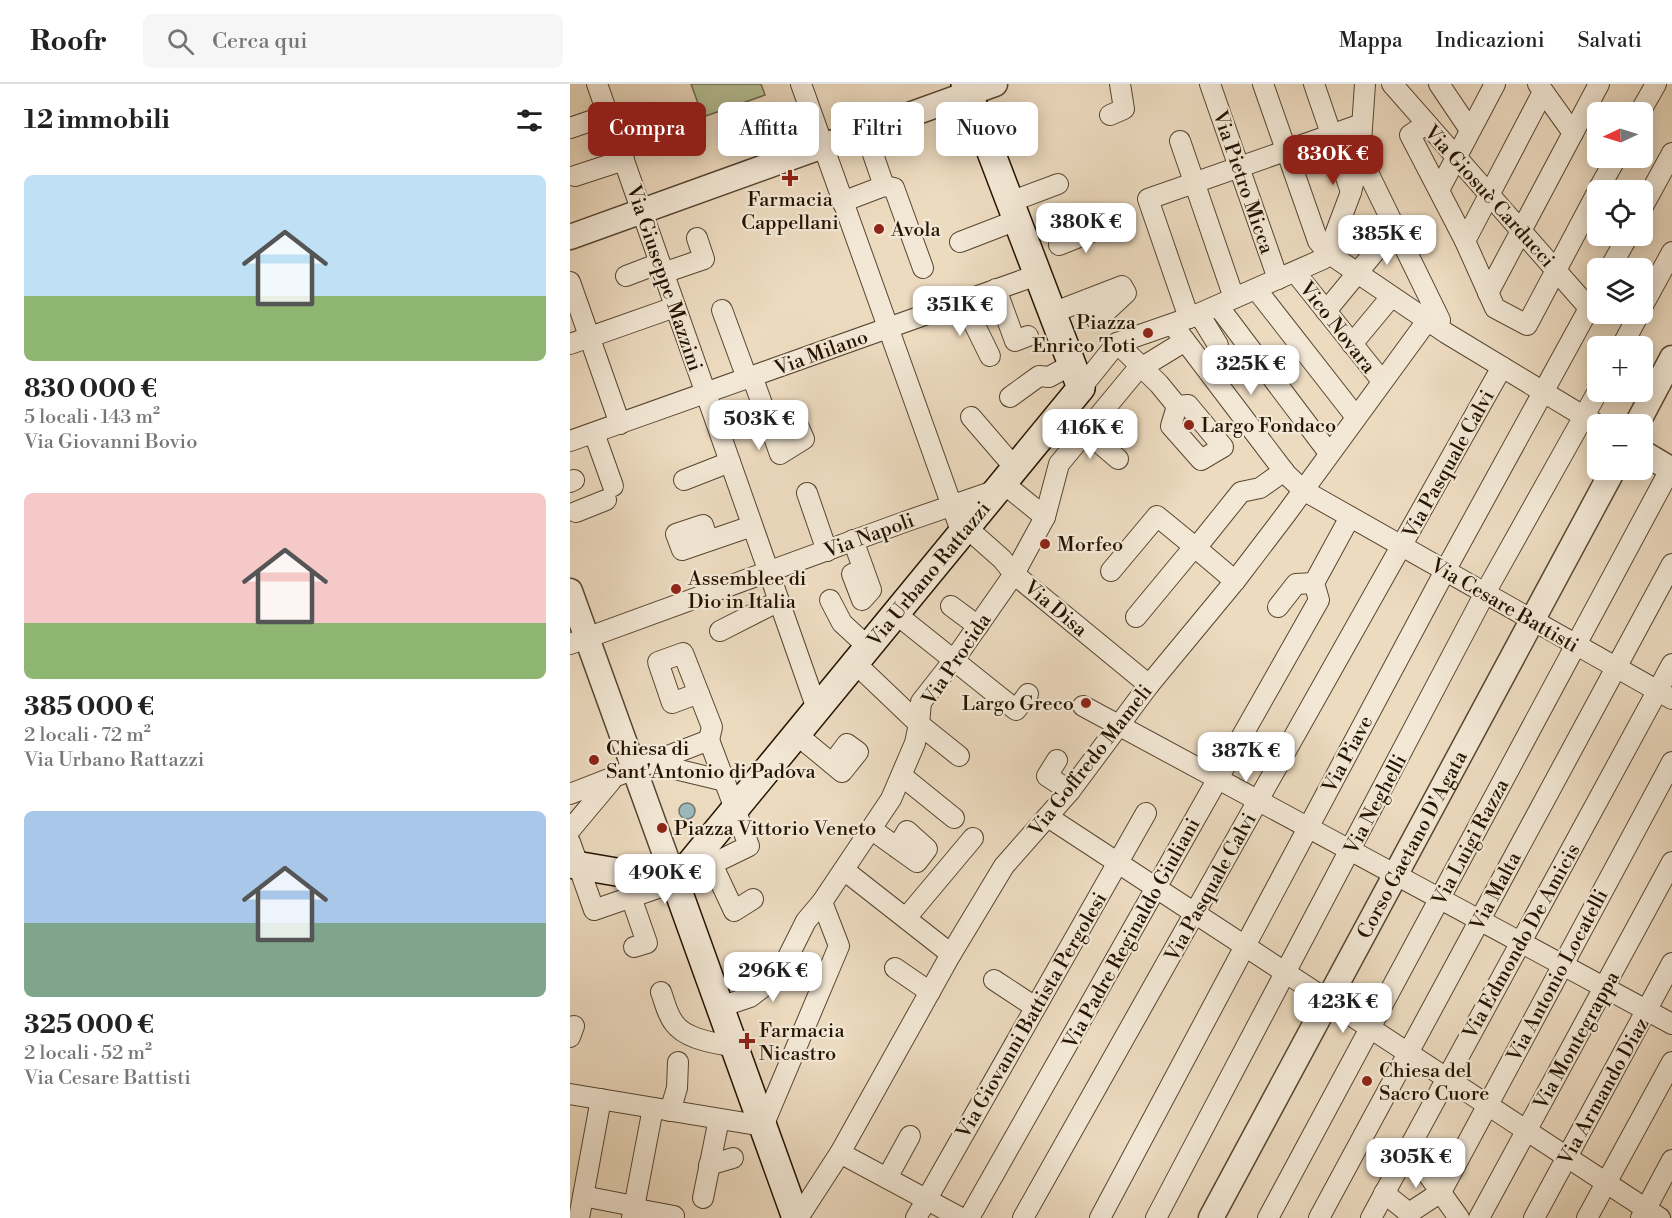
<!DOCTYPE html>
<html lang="it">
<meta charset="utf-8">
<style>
:root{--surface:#fff;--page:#f6f6f6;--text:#222;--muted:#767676;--line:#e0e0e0;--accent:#8f2418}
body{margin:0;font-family:"Libre Bodoni",serif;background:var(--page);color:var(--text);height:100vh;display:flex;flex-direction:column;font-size:22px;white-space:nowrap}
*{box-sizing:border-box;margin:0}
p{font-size:20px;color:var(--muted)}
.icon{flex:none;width:33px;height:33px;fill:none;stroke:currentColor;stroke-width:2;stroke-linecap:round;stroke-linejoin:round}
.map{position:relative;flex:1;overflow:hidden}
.details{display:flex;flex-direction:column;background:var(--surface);width:570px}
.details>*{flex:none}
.top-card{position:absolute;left:18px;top:18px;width:570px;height:54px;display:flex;gap:12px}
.needle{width:39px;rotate:266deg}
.tools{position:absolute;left:1017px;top:18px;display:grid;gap:12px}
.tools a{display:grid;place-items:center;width:66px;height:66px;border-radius:9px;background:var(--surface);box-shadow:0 3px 15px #0003;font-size:30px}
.price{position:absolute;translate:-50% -51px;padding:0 14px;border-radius:12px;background:#fff;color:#222;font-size:20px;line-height:39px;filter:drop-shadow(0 2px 3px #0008)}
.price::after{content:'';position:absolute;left:50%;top:36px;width:18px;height:14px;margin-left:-9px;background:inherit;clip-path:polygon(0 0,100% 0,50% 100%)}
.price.active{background:var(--accent);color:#fff}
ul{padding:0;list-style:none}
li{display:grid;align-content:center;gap:12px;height:318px;padding:0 24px}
li span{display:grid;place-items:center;height:186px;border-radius:9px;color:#555}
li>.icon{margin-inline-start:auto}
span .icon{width:108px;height:108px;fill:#fffc;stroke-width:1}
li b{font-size:26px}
h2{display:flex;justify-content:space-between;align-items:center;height:72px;padding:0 24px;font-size:26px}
.chip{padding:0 21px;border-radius:9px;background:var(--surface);box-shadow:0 3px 15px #0003;font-size:21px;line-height:54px}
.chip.active{background:var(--accent);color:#fff}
header{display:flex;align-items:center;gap:36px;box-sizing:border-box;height:84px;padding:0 30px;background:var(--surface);border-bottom:2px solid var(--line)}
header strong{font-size:28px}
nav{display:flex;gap:33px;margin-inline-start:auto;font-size:21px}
.search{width:420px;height:54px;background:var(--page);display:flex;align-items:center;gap:15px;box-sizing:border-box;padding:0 21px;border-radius:9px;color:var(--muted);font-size:22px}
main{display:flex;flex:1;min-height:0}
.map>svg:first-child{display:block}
</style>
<header>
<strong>Roofr</strong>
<div class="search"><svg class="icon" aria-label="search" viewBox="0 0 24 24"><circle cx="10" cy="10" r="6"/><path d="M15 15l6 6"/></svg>Cerca qui</div>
<nav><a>Mappa</a><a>Indicazioni</a><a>Salvati</a></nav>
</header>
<main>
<section class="details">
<h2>12 immobili<svg class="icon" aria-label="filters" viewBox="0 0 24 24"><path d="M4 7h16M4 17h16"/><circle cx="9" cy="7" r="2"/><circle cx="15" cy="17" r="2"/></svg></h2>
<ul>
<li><span style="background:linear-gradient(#bfe0f5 65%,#8fb573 0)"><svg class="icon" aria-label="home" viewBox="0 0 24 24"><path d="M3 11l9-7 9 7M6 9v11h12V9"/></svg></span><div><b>830 000 €</b><p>5 locali · 143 m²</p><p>Via Giovanni Bovio</p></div></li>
<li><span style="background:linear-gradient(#f6c9c9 70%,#8fb573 0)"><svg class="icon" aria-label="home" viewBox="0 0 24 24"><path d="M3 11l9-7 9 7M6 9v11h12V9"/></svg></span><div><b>385 000 €</b><p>2 locali · 72 m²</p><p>Via Urbano Rattazzi</p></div></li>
<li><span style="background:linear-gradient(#a9c7e8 60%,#7fa58c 0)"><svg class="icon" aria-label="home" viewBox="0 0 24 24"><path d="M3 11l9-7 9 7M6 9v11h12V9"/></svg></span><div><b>325 000 €</b><p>2 locali · 52 m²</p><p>Via Cesare Battisti</p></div></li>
</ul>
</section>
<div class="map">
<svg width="1102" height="1134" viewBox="0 0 1102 1134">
<rect width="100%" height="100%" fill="#eddbc0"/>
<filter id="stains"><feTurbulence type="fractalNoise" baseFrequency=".00333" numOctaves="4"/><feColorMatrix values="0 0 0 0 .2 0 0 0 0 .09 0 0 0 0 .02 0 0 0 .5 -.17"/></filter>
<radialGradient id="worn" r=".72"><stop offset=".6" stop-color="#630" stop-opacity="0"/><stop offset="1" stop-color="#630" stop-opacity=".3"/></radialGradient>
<path fill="#b5c195" stroke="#6d6a4b" stroke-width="1.5" d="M121,0H191L195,11L133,33Z"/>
<circle fill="#9cb9bb" stroke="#6c7771" stroke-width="1.5" cx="117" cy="727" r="8"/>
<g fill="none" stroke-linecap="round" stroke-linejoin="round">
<g stroke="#574631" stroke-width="22">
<g id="minor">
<path d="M27,0L247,625"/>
<path d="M231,0L392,450"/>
<path d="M640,0L708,195"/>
<path d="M693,0L748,157L758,169L876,249L1028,341"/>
<path d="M744,0L781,108"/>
<path d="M822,0L1019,224"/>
<path d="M869,0L900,46"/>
<path d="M968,0L1003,49"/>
<path d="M1070,28L1086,0"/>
<path d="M540,31L554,25L550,0"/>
<path d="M856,40L840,51L895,157L925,224L957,241L1028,107"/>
<path d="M0,44L38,31"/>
<path d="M610,57L664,214"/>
<path d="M788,68L870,236"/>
<path d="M5,92L54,76"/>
<path d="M314,102L324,104L353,184"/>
<path d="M869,106L925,0"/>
<path d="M1028,106L1046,74"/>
<path d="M272,118L314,102L295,47"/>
<path d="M440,118L488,100"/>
<path d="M1072,124L1102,69"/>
<path d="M895,157L973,8"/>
<path d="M390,158L447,136"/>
<path d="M489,161L529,145"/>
<path d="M1040,184L1058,152"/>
<path d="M725,188L812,297"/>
<path d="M93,189L134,175L127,154"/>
<path d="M56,192L90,179"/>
<path d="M0,198L50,340"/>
<path d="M426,205L445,257L458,252"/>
<path d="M686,205L786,333"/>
<path d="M918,209L1029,0"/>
<path d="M393,217L420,272"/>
<path d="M648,222L759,369"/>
<path d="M1072,223L1102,168"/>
<path d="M152,226L177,294"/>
<path d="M756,227L808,164L829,152"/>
<path d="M482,229L552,202L556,209L527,236L518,215"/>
<path d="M629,230L648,261"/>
<path d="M619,234L578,115L792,40"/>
<path d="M603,241L716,390L733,406L1102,615"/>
<path d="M547,259L589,300L607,322L618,321L653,363L631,376L601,342L607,322"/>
<path d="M0,260L105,223"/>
<path d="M782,260L821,213"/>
<path d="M1052,262L1069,230"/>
<path d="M182,292L210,370L234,355L222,328L198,336"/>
<path d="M511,304L547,259L619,234L753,175L758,169L781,108L790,73L795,0"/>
<path d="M440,313L469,292L479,293L501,281"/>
<path d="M492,327L548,375"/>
<path d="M401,333L445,384"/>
<path d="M24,349L43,402"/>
<path d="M0,357L467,191"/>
<path d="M114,396L160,378"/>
<path d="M0,398L4,396"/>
<path d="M433,399L475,433"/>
<path d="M237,409L257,467"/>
<path d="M6,428L36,416"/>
<path d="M397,444L432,475L444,490L579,601"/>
<path d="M283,456L301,506L292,516L282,490L294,486"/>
<path d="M138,457L133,441L106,450L112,466L182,442"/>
<path d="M541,487L587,432L626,464"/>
<path d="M665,497L626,464L671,408L690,404L714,387"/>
<path d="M744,499L780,433"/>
<path d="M260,516L272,539L298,563"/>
<path d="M381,522L408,542"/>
<path d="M708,523L726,500L744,499"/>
<path d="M326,530L446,626L458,610"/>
<path d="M566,533L624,463"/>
<path d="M150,547L209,517"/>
<path d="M0,560L337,437L427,406"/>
<path d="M285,579L349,640L389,672"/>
<path d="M129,609L102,619L88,578L113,569L142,643L139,656"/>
<path d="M513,622L1102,940"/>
<path d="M226,650L272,688L288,668L277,660L262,680"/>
<path d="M487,676L477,692L500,707"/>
<path d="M80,679L155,697"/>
<path d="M332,692L384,734"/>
<path d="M0,710L139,656L179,762L105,798L24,826L0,758"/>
<path d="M478,733L1090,1134"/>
<path d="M301,745L347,778L357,765L337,747L327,764"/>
<path d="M0,746L41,697"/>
<path d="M142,780L164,827L183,815"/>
<path d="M274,786L381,870"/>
<path d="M61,813L77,859L64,863"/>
<path d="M336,834L403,754"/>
<path d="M325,884L360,908"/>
<path d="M424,896L465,923"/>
<path d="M91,908C95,919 97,930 104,939C116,956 146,959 165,963"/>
<path d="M150,923L180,913L209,891L236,837L252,818"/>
<path d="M0,953L4,942"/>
<path d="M0,1010L193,1042L269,862L252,818L321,715L345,659L349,640L351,618L384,576L444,490L475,433L489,380L566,287L615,257"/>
<path d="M100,1027L107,1004L108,978"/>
<path d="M839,1064L889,1134"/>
<path d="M270,1069L391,1134"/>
<path d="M139,1081L163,1074"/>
<path d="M317,1094L340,1052"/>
<path d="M814,1109L839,1129L871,1108L1102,678"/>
<path d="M13,1112L64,1122L72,1126L104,1132"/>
<path d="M133,1114L149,1035"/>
<path d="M9,1134L31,1015"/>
<path d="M62,1134L83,1024"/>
<path d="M228,1134L270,1069L381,870L434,782L500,707L579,601L665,497L716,430L865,226"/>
<path d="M346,1134L576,729"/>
<path d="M399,1134L749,516L744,499"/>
<path d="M453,1134L932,283"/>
<path d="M530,1134L875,487L1028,208"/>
<path d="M586,1134L915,509L1028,307"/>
<path d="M698,1134L1102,382"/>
<path d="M749,1134L1102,480"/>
<path d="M801,1134L1102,580"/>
<path d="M909,1134L1102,778"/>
<path d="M964,1134L1102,879"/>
<path d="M1017,1134L1102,978"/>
<path d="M1071,1134L1102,1076"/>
</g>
</g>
<g stroke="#574631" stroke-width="27">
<g id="tertiary">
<path d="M0,153L425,0"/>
<path d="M1067,340L1102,274"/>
<path d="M1072,368L1102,386"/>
<path d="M0,507L105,798"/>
<path id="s1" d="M641,1134L1043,386"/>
</g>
</g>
<g stroke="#251401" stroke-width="30">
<g id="secondary">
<path d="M0,780L105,798"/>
<path id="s2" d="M105,798L511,304L395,0"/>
<path d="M105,798L226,1134"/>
</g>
</g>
<use href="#minor" stroke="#f3e8d6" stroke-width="20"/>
<use href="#tertiary" stroke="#f3e8d6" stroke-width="24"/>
<use href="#secondary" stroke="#f3e8d6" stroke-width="27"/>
</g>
<g fill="#8f2418" stroke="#f3e8d6" stroke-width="2">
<path d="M217 85h6v6h6v6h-6v6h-6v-6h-6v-6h6z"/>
<circle cx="309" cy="145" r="6"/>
<circle cx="578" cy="249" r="6"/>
<circle cx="619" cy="341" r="6"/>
<circle cx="475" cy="460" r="6"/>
<circle cx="106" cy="505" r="6"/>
<circle cx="516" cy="619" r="6"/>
<circle cx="24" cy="676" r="6"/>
<circle cx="92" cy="744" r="6"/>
<path d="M174 948h6v6h6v6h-6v6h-6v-6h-6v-6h6z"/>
<circle cx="797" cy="997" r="6"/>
</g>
<g text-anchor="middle" stroke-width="4.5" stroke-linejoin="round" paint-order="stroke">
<g font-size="20" fill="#251401" stroke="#f3e8d6">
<text transform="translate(674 98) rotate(71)" y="7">Via Pietro Micca</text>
<text transform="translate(920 112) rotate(48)" y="7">Via Giosuè Carducci</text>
<text transform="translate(95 194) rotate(71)" y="7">Via Giuseppe Mazzini</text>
<text transform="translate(768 243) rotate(52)" y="7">Vico Novara</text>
<text transform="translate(251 268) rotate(-20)" y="7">Via Milano</text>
<text transform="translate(878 380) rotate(-61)" y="7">Via Pasquale Calvi</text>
<text transform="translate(299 451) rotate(-20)" y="7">Via Napoli</text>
<text dy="7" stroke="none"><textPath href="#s2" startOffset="399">Via Urbano Rattazzi</textPath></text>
<text transform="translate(935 521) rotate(30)" y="7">Via Cesare Battisti</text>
<text transform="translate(486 524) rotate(40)" y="7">Via Disa</text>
<text transform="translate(386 575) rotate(-56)" y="7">Via Procida</text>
<text transform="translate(777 670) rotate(-62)" y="7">Via Piave</text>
<text transform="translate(520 676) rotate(-52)" y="7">Via Goffredo Mameli</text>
<text transform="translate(805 720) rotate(-62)" y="7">Via Neghelli</text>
<text transform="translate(900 758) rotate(-62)" y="7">Via Luigi Razza</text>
<text dy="7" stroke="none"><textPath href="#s1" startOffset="424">Corso Gaetano D'Agata</textPath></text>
<text transform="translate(640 803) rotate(-61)" y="7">Via Pasquale Calvi</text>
<text transform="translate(925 807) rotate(-62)" y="7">Via Malta</text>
<text transform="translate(561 849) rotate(-61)" y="7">Via Padre Reginaldo Giuliani</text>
<text transform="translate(951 857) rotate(-61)" y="7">Via Edmondo De Amicis</text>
<text transform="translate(987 891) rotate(-62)" y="7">Via Antonio Locatelli</text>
<text transform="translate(461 931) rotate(-60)" y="7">Via Giovanni Battista Pergolesi</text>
<text transform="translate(1006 956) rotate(-61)" y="7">Via Montegrappa</text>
<text transform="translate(1033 1007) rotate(-61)" y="7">Via Armando Diaz</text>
</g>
<g font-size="20" fill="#251401" stroke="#f3e8d6" text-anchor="start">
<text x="220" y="122" text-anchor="middle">Farmacia<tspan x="220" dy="23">Cappellani</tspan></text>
<text x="321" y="152">Avola</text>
<text x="566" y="245" text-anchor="end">Piazza<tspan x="566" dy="23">Enrico Toti</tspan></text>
<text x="631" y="348">Largo Fondaco</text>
<text x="487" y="467">Morfeo</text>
<text x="118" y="501">Assemblee di<tspan x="118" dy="23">Dio in Italia</tspan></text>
<text x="504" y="626" text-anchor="end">Largo Greco</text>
<text x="36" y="671">Chiesa di<tspan x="36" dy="23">Sant'Antonio di Padova</tspan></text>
<text x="104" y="751">Piazza Vittorio Veneto</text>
<text x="189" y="953">Farmacia<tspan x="189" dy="23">Nicastro</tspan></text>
<text x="809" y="993">Chiesa del<tspan x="809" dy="23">Sacro Cuore</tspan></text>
</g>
</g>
<rect width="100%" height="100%" filter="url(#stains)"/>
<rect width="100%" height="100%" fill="url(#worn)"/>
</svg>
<div class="tools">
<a><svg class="needle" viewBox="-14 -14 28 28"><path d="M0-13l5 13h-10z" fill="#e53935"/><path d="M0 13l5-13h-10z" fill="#767676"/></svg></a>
<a><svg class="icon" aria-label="locate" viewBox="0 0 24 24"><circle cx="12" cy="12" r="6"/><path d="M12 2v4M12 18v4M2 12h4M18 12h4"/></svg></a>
<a><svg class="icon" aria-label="layers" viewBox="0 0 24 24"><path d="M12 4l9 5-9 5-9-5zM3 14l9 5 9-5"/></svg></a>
<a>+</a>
<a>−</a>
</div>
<b class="price active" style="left:763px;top:102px">830K €</b>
<b class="price" style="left:516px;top:170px">380K €</b>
<b class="price" style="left:817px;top:182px">385K €</b>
<b class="price" style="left:390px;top:253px">351K €</b>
<b class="price" style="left:681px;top:312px">325K €</b>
<b class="price" style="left:189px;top:367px">503K €</b>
<b class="price" style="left:520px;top:376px">416K €</b>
<b class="price" style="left:676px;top:699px">387K €</b>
<b class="price" style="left:95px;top:821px">490K €</b>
<b class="price" style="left:203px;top:919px">296K €</b>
<b class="price" style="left:773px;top:950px">423K €</b>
<b class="price" style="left:846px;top:1105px">305K €</b>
<div class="top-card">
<a class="chip active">Compra</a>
<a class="chip">Affitta</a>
<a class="chip">Filtri</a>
<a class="chip">Nuovo</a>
</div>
</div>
</main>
